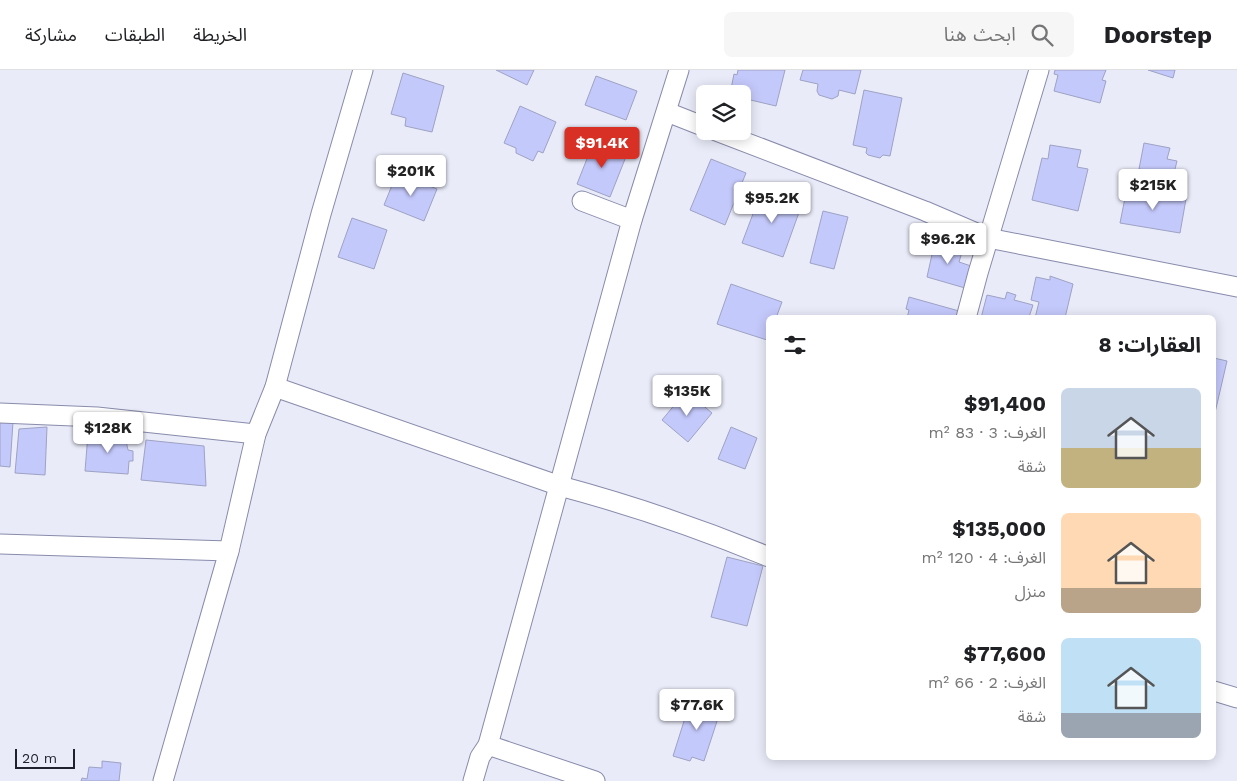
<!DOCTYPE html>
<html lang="ar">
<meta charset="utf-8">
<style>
:root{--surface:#fff;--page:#f6f6f6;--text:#202124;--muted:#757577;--line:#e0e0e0;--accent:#d93025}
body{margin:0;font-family:"Work Sans","Noto Sans Arabic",sans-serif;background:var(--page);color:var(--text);direction:rtl;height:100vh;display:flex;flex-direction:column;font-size:19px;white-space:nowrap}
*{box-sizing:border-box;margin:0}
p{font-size:16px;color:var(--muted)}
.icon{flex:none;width:28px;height:28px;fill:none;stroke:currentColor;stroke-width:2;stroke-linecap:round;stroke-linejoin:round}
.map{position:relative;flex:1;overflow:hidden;direction:ltr}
.sheet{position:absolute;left:766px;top:245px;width:450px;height:445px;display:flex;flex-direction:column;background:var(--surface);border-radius:8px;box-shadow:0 2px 12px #0003;direction:rtl}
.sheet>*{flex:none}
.buttons{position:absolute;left:696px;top:15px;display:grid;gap:10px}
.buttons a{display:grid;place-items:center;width:55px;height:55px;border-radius:8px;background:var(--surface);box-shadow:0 2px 12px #0003;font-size:25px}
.scale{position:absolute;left:15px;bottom:12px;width:60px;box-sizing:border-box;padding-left:5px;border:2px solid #20212e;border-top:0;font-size:14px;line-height:18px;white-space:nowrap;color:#20212e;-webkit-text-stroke:4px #e9ebf9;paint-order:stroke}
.price{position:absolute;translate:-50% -42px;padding:0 11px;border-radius:5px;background:#fff;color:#222;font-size:16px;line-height:32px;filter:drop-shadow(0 1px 2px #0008)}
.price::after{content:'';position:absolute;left:50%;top:30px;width:15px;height:11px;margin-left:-8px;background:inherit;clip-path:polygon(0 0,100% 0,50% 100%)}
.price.selected{background:var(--accent);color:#fff}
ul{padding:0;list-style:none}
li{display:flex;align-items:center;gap:15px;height:125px;padding:0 15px}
li span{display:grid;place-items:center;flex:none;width:140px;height:100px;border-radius:8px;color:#555}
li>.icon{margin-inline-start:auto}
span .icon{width:60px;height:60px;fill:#fffc;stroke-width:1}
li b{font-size:21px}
h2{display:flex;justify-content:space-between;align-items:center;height:60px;padding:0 15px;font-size:21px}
header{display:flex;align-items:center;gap:30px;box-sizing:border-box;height:70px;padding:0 25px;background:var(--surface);border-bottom:1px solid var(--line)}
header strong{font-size:24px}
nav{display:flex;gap:28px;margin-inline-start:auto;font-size:18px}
.search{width:350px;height:45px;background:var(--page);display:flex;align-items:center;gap:12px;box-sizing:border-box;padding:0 18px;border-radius:8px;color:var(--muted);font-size:19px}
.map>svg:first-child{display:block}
</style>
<header>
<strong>Doorstep</strong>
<div class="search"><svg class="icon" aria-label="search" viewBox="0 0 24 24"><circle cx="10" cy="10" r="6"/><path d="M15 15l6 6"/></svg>ابحث هنا</div>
<nav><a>الخريطة</a><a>الطبقات</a><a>مشاركة</a></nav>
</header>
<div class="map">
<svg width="1237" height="711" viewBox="0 0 1237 711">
<rect width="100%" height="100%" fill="#e9ebf9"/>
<g fill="#c4c9fb" stroke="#9ea2c3">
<path d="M496,0H534L527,15Z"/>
<path d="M738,0H785L776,36L742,28V24H730L734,4L737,5Z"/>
<path d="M803,0H861L855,24L839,20L838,26L832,29L819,25L817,21L818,14L800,10Z"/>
<path d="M1055,0H1106L1102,10L1106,11L1100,33L1054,21L1058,5L1054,4Z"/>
<path d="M1148,0H1175L1173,8Z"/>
<path d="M403,3L444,16L432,62L405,56L406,48L391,44Z"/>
<path d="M596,6L637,21L626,50L585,35Z"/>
<path d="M864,20L902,28L890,86L883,85L880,88L868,85L866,83L867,78L853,75Z"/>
<path d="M520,36L556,52L543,83L538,81L533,91L516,83V78L504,73Z"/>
<path d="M594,71L627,84L610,127L577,114Z"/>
<path d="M1144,73L1170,78L1167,89L1177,91L1173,107L1139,99Z"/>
<path d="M1050,75L1081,80L1077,97L1088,99L1078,141L1032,130L1042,88L1048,89Z"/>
<path d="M711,89L746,103L725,155L690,140Z"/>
<path d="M397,103L437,119L424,151L384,135Z"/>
<path d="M1127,118L1186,129L1180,163L1120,153Z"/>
<path d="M762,120L802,134L783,187L742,173Z"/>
<path d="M823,141L848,147L834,199L810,193Z"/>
<path d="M352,148L387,160L374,199L338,187Z"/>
<path d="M935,171L963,179L959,192L971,196L965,218L927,207Z"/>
<path d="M1050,206L1073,214L1065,248H1035L1039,232L1031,230L1036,207L1050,210Z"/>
<path d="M731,214L782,232L776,248H769V265L767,270L717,254Z"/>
<path d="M1007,222L1016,225L1014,230L1033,235L1029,247L1024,246V248H981L987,225L1005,229Z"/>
<path d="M909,227L959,241L957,248H907L909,240L906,239Z"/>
<path d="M1214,288L1227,291L1214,347Z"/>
<path d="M686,321L712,343L688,372L662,350Z"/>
<path d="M0,351L13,352L10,397L0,396Z"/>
<path d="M47,357L45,405L15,403L19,359Z"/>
<path d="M731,357L757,368L745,399L718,389Z"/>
<path d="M88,364L125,366L128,380L133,381V391H129L128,404L85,401Z"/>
<path d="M146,370L204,376L206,416L141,410Z"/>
<path d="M727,487L763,496L747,556L711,547Z"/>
<path d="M691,629L721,639L704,691L692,687L690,691L673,686Z"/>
<path d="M102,691L121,693L119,711H81L82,708L87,709L89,697L102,698Z"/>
</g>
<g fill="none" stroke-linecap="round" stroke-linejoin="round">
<g stroke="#888bab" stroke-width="21">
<g id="minor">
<path d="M667,42L705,57"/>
<path d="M716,61L925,141L988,168L1237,217"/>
<path d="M582,131L632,150"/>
<path d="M966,248L978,203L1039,0"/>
<path d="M275,317L560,416C631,435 701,459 769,487"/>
<path d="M0,343L97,347L256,364"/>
<path d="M0,474L229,481"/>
<path d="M1214,621L1237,628"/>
<path d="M488,675L595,711"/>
<path d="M163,711L229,481L256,364L275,317L321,144L363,0"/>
<path d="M473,711L480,687L488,675L632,150L679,0"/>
</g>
</g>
<use href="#minor" stroke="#fff" stroke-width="19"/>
</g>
</svg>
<div class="buttons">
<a><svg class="icon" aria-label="layers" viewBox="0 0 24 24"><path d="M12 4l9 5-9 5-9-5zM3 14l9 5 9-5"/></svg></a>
</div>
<div class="scale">20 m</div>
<b class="price selected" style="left:602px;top:99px">$91.4K</b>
<b class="price" style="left:411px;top:127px">$201K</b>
<b class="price" style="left:1153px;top:141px">$215K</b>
<b class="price" style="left:772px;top:154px">$95.2K</b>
<b class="price" style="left:948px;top:195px">$96.2K</b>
<b class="price" style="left:687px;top:347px">$135K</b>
<b class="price" style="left:108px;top:384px">$128K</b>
<b class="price" style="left:697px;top:661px">$77.6K</b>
<section class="sheet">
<h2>العقارات: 8<svg class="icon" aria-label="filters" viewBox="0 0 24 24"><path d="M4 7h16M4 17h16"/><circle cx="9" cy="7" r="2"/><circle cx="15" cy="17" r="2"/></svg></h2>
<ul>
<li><span style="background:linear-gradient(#c9d6e8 60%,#c2b280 0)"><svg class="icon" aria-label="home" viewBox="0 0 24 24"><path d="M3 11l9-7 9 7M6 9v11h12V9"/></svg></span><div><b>$91,400</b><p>الغرف: 3 · 83 m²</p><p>شقة</p></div></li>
<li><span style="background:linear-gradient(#ffd9b3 75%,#b9a48a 0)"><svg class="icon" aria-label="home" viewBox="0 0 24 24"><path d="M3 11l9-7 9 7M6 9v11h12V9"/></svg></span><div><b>$135,000</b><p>الغرف: 4 · 120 m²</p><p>منزل</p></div></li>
<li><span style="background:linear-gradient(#bfe0f5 75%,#9aa5b1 0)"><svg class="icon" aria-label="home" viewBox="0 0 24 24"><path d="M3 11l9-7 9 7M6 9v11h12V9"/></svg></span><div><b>$77,600</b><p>الغرف: 2 · 66 m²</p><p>شقة</p></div></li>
</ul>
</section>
</div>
